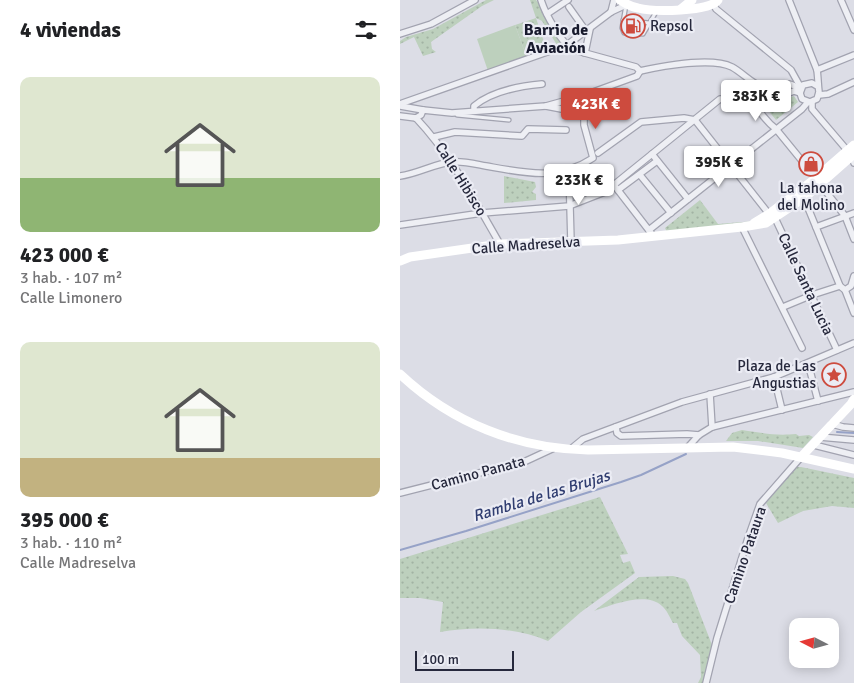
<!DOCTYPE html>
<html lang="es">
<meta charset="utf-8">
<style>
:root{--surface:#fff;--page:#f2f2f2;--text:#202124;--muted:#757577;--accent:#cd4b3e}
body{margin:0;font-family:Signika,sans-serif;background:var(--page);color:var(--text);height:100vh;display:flex;flex-direction:column;font-size:19px;white-space:nowrap}
*{box-sizing:border-box;margin:0}
p{font-size:16px;color:var(--muted)}
.icon{flex:none;width:28px;height:28px;fill:none;stroke:currentColor;stroke-width:2;stroke-linecap:round;stroke-linejoin:round}
.map{position:relative;flex:1;overflow:hidden}
.panel{display:flex;flex-direction:column;background:var(--surface);width:400px}
.panel>*{flex:none}
.needle{width:32px;rotate:276deg}
.fabs{position:absolute;left:389px;top:618px;display:grid;gap:10px}
.fabs a{display:grid;place-items:center;width:50px;height:50px;border-radius:10px;background:var(--surface);box-shadow:0 2px 12px #0003;font-size:25px}
.scale{position:absolute;left:15px;bottom:12px;width:99px;box-sizing:border-box;padding-left:5px;border:2px solid #26283c;border-top:0;font-size:14px;line-height:18px;white-space:nowrap;color:#26283c;-webkit-text-stroke:4px #ebecf4;paint-order:stroke}
.price{position:absolute;translate:-50% -42px;padding:0 11px;border-radius:5px;background:#fff;color:#222;font-size:16px;line-height:32px;filter:drop-shadow(0 1px 2px #0008)}
.price::after{content:'';position:absolute;left:50%;top:30px;width:15px;height:11px;margin-left:-8px;background:inherit;clip-path:polygon(0 0,100% 0,50% 100%)}
.price.selected{background:var(--accent);color:#fff}
ul{padding:0;list-style:none}
li{display:grid;align-content:center;gap:10px;height:265px;padding:0 20px}
li span{display:grid;place-items:center;height:155px;border-radius:10px;color:#555}
li>.icon{margin-inline-start:auto}
span .icon{width:90px;height:90px;fill:#fffc;stroke-width:1}
li b{font-size:21px}
h2{display:flex;justify-content:space-between;align-items:center;height:60px;padding:0 20px;font-size:21px}
main{display:flex;flex:1;min-height:0}
.map>svg:first-child{display:block}
</style>
<main>
<section class="panel">
<h2>4 viviendas<svg class="icon" aria-label="filters" viewBox="0 0 24 24"><path d="M4 7h16M4 17h16"/><circle cx="9" cy="7" r="2"/><circle cx="15" cy="17" r="2"/></svg></h2>
<ul>
<li><span style="background:linear-gradient(#dfe7d0 65%,#8fb573 0)"><svg class="icon" aria-label="home" viewBox="0 0 24 24"><path d="M3 11l9-7 9 7M6 9v11h12V9"/></svg></span><div><b>423 000 €</b><p>3 hab. · 107 m²</p><p>Calle Limonero</p></div></li>
<li><span style="background:linear-gradient(#dfe7d0 75%,#c2b280 0)"><svg class="icon" aria-label="home" viewBox="0 0 24 24"><path d="M3 11l9-7 9 7M6 9v11h12V9"/></svg></span><div><b>395 000 €</b><p>3 hab. · 110 m²</p><p>Calle Madreselva</p></div></li>
</ul>
</section>
<div class="map">
<svg width="454" height="683" viewBox="0 0 454 683">
<defs>
<pattern id="grass-dots" width="8" height="8" patternUnits="userSpaceOnUse" patternTransform="scale(1.25)"><rect width="8" height="8" fill="#bdd0bd"/><path d="M2 2h.1M6 6h.1" fill="none" stroke="#a2b3a3" stroke-width="1.8" stroke-linecap="round"/></pattern>
</defs>
<rect width="100%" height="100%" fill="#dcdde6"/>
<g fill="url(#grass-dots)">
<path d="M86,0H94L82,6L31,42L32,49L36,52L23,56L14,37L0,44V41L6,37L33,29Z"/>
<path d="M130,0H136L141,6L142,14L145,15L164,43L157,45L142,21L136,18L147,51L127,58L115,25L136,18Z"/>
<path d="M394,96L398,102L376,120L363,104L369,105Z"/>
<path d="M196,167L201,186L177,195L175,177Z"/>
<path d="M104,176L135,182L136,187L132,192L136,194V200L104,203Z"/>
<path d="M300,200L318,224L355,221L267,232L265,228Z"/>
<path d="M342,430C363,433 375,436 396,434L399,436L409,435L413,437L403,448L358,441H326L332,433Z"/>
<path d="M397,467H401L454,478V508L432,506L403,511L378,523L366,503Z"/>
<path d="M200,497L228,554L220,555L223,563L230,561L235,573L181,612L148,641C115,627 75,626 40,632L43,602L20,598H0V559Z"/>
<path d="M273,576L285,579L288,583L312,645L310,660L303,683H298L301,677L300,655L282,636L277,623H273C270,618 267,610 262,606C246,591 212,605 194,611L239,577Z"/>
</g>
<path fill="#bdd0bd" d="M115,25L127,58L88,71L77,39Z"/>
<g fill="none" stroke-linecap="round" stroke-linejoin="round">
<g stroke="#96a2c7" stroke-width="2">
<path d="M437,432L454,433"/>
<path d="M0,550L66,531L221,482L241,475L286,454"/>
</g>
<g stroke="#a2a3b0" stroke-width="5.5">
<g id="lane">
<path d="M226,5L222,28L224,33L243,34L256,12"/>
<path d="M223,20L249,23"/>
<path d="M57,115L109,120"/>
</g>
</g>
<g stroke="#a2a3b0" stroke-width="8">
<g id="street">
<path d="M141,0C145,13 162,45 174,50L236,67L240,71C263,66 312,57 332,67C343,73 353,85 365,88C383,91 384,76 400,90"/>
<path d="M389,0L417,70C418,77 418,84 419,92L417,99L410,102L402,99L400,93L403,85L412,83L417,86"/>
<path d="M441,0L454,30"/>
<path d="M314,5L316,9L391,70L401,88"/>
<path d="M169,7L186,31"/>
<path d="M211,12L214,0"/>
<path d="M147,14L168,0"/>
<path d="M0,34L31,24L75,0"/>
<path d="M185,53L190,29"/>
<path d="M417,70L454,55"/>
<path d="M419,95L428,94L454,82"/>
<path d="M354,101C358,111 368,123 376,129L416,178"/>
<path d="M412,102V109L452,156L454,163"/>
<path d="M0,104L167,45L211,12L226,5"/>
<path d="M0,106L23,110"/>
<path d="M74,110V106C92,91 120,86 142,84"/>
<path d="M0,116L16,118"/>
<path d="M16,118L21,115L23,110L52,113L146,106L182,96L237,76L240,71"/>
<path d="M16,118C51,155 75,201 100,244"/>
<path d="M295,120L369,214"/>
<path d="M34,137L55,132L122,136L128,129L166,130"/>
<path d="M198,153L241,122L284,118L295,120"/>
<path d="M252,154L288,199"/>
<path d="M169,170L171,242"/>
<path d="M240,175L271,213"/>
<path d="M0,176C17,174 36,163 52,162C63,161 75,164 86,166C125,173 158,181 193,158L184,125V115L172,111L146,106"/>
<path d="M420,184L445,216L454,239"/>
<path d="M214,185L251,233"/>
<path d="M218,190L257,161"/>
<path d="M404,198L440,286L445,290L454,313"/>
<path d="M375,218L437,350"/>
<path d="M0,225L82,213L169,206L205,192L320,99H349L354,101H369L394,91L400,93"/>
<path d="M342,227L402,348"/>
<path d="M416,227L454,213"/>
<path d="M249,230L402,109L408,102"/>
<path d="M445,290L451,286L454,276"/>
<path d="M383,307L412,295L440,286"/>
<path d="M408,363L418,401"/>
<path d="M374,377L382,410"/>
<path d="M310,394L312,427"/>
<path d="M432,424L443,427L454,428"/>
<path d="M216,427L217,433L221,436L287,434L299,435"/>
<path d="M420,437L454,440"/>
<path d="M414,445L454,455"/>
<path d="M288,447L299,435L312,427L454,392"/>
<path d="M172,448L183,439L282,402L374,377L454,343"/>
<path d="M0,493L126,461L154,448"/>
<path d="M306,683L317,638L348,538L360,504L402,456"/>
</g>
</g>
<use href="#lane" stroke="#eeeff4" stroke-width="3"/>
<use href="#street" stroke="#eeeff4" stroke-width="5.5"/>
<g stroke="#fff" stroke-width="9">
<path d="M220,0C226,4 231,7 238,8C253,12 310,12 318,0"/>
<path d="M281,9L292,0"/>
<path d="M354,223L369,214L416,178L454,145"/>
<path d="M0,261L10,257L100,244L218,240L342,227L366,223L404,198L454,154"/>
<path d="M0,374C52,423 118,449 188,450L333,447L382,453L454,469"/>
<path d="M402,456L451,404L454,399"/>
</g>
</g>
<defs>
<g id="fuel-ring" transform="scale(1.25)"><circle r="9.5" fill="#ebecf4" stroke="#cd4b3e" stroke-width="1.5"/><path d="M-5.5-6h7V0h2V4h1.3V-2.5L3-4.5l.8-.8L6-3V5H2.5V1h-1V6h-7ZM-4.2-4.7v3.2H.2V-4.7Z" fill="#cd4b3e"/></g>
<g id="shop-ring" transform="scale(1.25)"><circle r="9.5" fill="#ebecf4" stroke="#cd4b3e" stroke-width="1.5"/><path d="M-5-2.5h2.3a2.7 3.5 0 0 1 5.4 0H5L5.5 6h-11ZM-1.5-2.5h3a1.5 2.3 0 0 0-3 0Z" fill="#cd4b3e"/></g>
<g id="sight-ring" transform="scale(1.25)"><circle r="9.5" fill="#ebecf4" stroke="#cd4b3e" stroke-width="1.5"/><path d="M0-6L1.8-2.2L6-1.7L2.9 1.2L3.7 5.4L0 3.3L-3.7 5.4L-2.9 1.2L-6-1.7L-1.8-2.2Z" fill="#cd4b3e"/></g>
</defs>
<g fill-rule="evenodd">
<use href="#fuel-ring" x="233" y="26"/>
<use href="#shop-ring" x="411" y="164"/>
<use href="#sight-ring" x="434" y="375"/>
</g>
<g text-anchor="middle" stroke-width="4.5" stroke-linejoin="round" paint-order="stroke">
<g font-size="15" fill="#26283c" stroke="#ebecf4" text-anchor="start">
<text x="250" y="31">Repsol</text>
<text x="411" y="193" text-anchor="middle">La tahona<tspan x="411" dy="17">del Molino</tspan></text>
<text x="416" y="371" text-anchor="end">Plaza de Las<tspan x="416" dy="17">Angustias</tspan></text>
</g>
<g font-size="15" fill="#26283c" stroke="#ebecf4">
<text transform="translate(61 179) rotate(58)" y="5">Calle Hibisco</text>
<text transform="translate(126 245) rotate(-4)" y="5">Calle Madreselva</text>
<text transform="translate(406 284) rotate(65)" y="5">Calle Santa Lucia</text>
<text transform="translate(78 473) rotate(-15)" y="5">Camino Panata</text>
<text transform="translate(345 555) rotate(-71)" y="5">Camino Pataura</text>
</g>
<g font-size="16" font-weight="bold" fill="#181a2d" stroke="#ebecf4">
<text x="156" y="35">Barrio de<tspan x="156" dy="18">Aviación</tspan></text>
</g>
<g font-size="16" font-style="italic" fill="#303d70" stroke="#ebecf4">
<text transform="translate(141 495) rotate(-17)" y="6">Rambla de las Brujas</text>
</g>
</g>
</svg>
<div class="fabs">
<a><svg class="needle" viewBox="-14 -14 28 28"><path d="M0-13l5 13h-10z" fill="#e53935"/><path d="M0 13l5-13h-10z" fill="#757577"/></svg></a>
</div>
<div class="scale">100 m</div>
<b class="price" style="left:356px;top:122px">383K €</b>
<b class="price selected" style="left:196px;top:130px">423K €</b>
<b class="price" style="left:319px;top:188px">395K €</b>
<b class="price" style="left:179px;top:206px">233K €</b>
</div>
</main>
